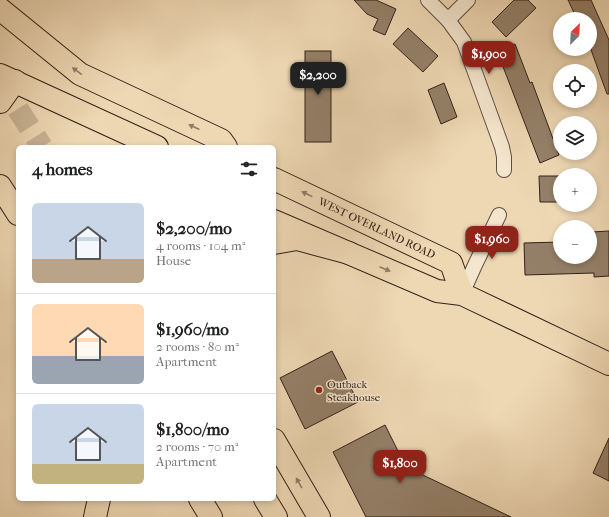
<!DOCTYPE html>
<meta charset="utf-8">
<style>
:root{--surface:#fff;--page:#f2f2f2;--text:#202124;--muted:#757577;--line:#e0e0e0;--accent:#8f2418}
body{margin:0;font-family:"IM FELL French Canon",serif;background:var(--page);color:var(--text);height:100vh;display:flex;flex-direction:column;font-size:15px;white-space:nowrap}
*{box-sizing:border-box;margin:0}
p{font-size:13px;color:var(--muted)}
.icon{flex:none;width:22px;height:22px;fill:none;stroke:currentColor;stroke-width:2;stroke-linecap:round;stroke-linejoin:round}
.map{position:relative;flex:1;overflow:hidden}
.panel{position:absolute;left:16px;top:145px;width:260px;height:356px;display:flex;flex-direction:column;background:var(--surface);border-radius:6px;box-shadow:0 2px 6px #0003}
.panel>*{flex:none}
.needle{width:26px;rotate:24deg}
.fabs{position:absolute;left:553px;top:12px;display:grid;gap:8px}
.fabs a{display:grid;place-items:center;width:44px;height:44px;border-radius:50%;background:var(--surface);box-shadow:0 2px 6px #0003;font-size:20px}
.price{position:absolute;translate:-50% -34px;padding:0 9px;border-radius:8px;background:var(--accent);color:#fff;font-size:13px;line-height:26px;filter:drop-shadow(0 1px 2px #0008)}
.price::after{content:'';position:absolute;left:50%;top:24px;width:12px;height:9px;margin-left:-6px;background:inherit;clip-path:polygon(0 0,100% 0,50% 100%)}
.price.active{background:#222;color:#fff}
ul{padding:0;list-style:none}
li{display:flex;align-items:center;gap:12px;height:100px;padding:0 16px}
li+li{border-top:1px solid var(--line)}
li span{display:grid;place-items:center;flex:none;width:112px;height:80px;border-radius:6px;color:#555}
li>.icon{margin-inline-start:auto}
span .icon{width:48px;height:48px;fill:#fffc;stroke-width:1}
li b{font-size:17px}
h2{display:flex;justify-content:space-between;align-items:center;height:48px;padding:0 16px;font-size:17px}
.map>svg:first-child{display:block}
</style>
<div class="map">
<svg width="609" height="517" viewBox="0 0 609 517">
<rect width="100%" height="100%" fill="#eed8b4"/>
<filter id="stains"><feTurbulence type="fractalNoise" baseFrequency=".005" numOctaves="4"/><feColorMatrix values="0 0 0 0 .2 0 0 0 0 .09 0 0 0 0 .02 0 0 0 .5 -.17"/></filter>
<radialGradient id="worn" r=".72"><stop offset=".6" stop-color="#630" stop-opacity="0"/><stop offset="1" stop-color="#630" stop-opacity=".3"/></radialGradient>
<g fill="#948069" stroke="#322117">
<path d="M354,0H376L396,9L385,35L373,30L378,19L367,14Z"/>
<path d="M514,0H528L536,8L506,37L492,22Z"/>
<path d="M568,0H591L609,40V94H607L590,47V19H577Z"/>
<path d="M408,28L438,56L423,72L393,44Z"/>
<path d="M515,44L530,83L532,82L559,155L540,163L497,51Z"/>
<rect x="305" y="51" width="26" height="91"/>
<path d="M444,83L457,117L441,124L428,90Z"/>
<path d="M539,176H559V202H540Z"/>
<path d="M609,231V276L594,277V273L525,275L524,243L560,242V257H590V241L592,240V232Z"/>
<path d="M332,351L358,402L305,429L280,378Z"/>
<path d="M385,425L406,467L511,517H366L333,452Z"/>
<path d="M609,438V481L593,473Z"/>
</g>
<g fill="none" stroke-linecap="round" stroke-linejoin="round">
<path stroke="#c8b395" stroke-width="22" stroke-dasharray="22 11" stroke-linecap="butt" d="M0,81L42,147"/>
<g stroke="#614f3e" stroke-width="16">
<g id="minor">
<path d="M428,0L448,20L464,42L502,147L504,157V170"/>
<path d="M448,20L468,0"/>
<path d="M462,294L475,265L499,215"/>
</g>
</g>
<g stroke="#322117" stroke-width="24">
<g id="primary">
<path d="M0,9L80,74L221,140L226,147"/>
<path d="M0,75L157,147"/>
<path d="M0,102L15,81"/>
<path id="s1" d="M274,179L451,263L462,294"/>
<path d="M274,221L437,291L462,294L609,364"/>
</g>
</g>
<g stroke="#322117" stroke-width="24">
<g id="motorway">
<path d="M0,186L18,214"/>
<path d="M274,243L297,239L349,253"/>
<path d="M274,440L319,517"/>
<path d="M200,499L211,517"/>
<path d="M265,499L276,517"/>
<path d="M95,517L99,499"/>
</g>
</g>
<use href="#minor" stroke="#f4e6ce" stroke-width="14"/>
<use href="#primary" stroke="#eed8b4" stroke-width="22"/>
<use href="#motorway" stroke="#eed8b4" stroke-width="22"/>
</g>
<defs><path id="oneway-solid" d="M-6-.8H1V-3.2L6.5 0L1 3.2V.8H-6Z"/></defs>
<g fill="#907c66">
<use href="#oneway-solid" transform="translate(77 71) rotate(-144)"/>
<use href="#oneway-solid" transform="translate(194 127) rotate(-155)"/>
<use href="#oneway-solid" transform="translate(307 194) rotate(-154)"/>
<use href="#oneway-solid" transform="translate(385 269) rotate(23)"/>
<use href="#oneway-solid" transform="translate(299 483) rotate(-120)"/>
</g>
<circle fill="#8f2418" stroke="#f4e6ce" stroke-width="1.5" cx="319" cy="390" r="4"/>
<g text-anchor="middle" stroke-width="3" stroke-linejoin="round" paint-order="stroke">
<g font-size="11" fill="#322117" stroke="#f4e6ce">
<text dy="4" stroke="none"><textPath href="#s1" startOffset="114">WEST OVERLAND ROAD</textPath></text>
</g>
<g font-size="11" fill="#322117" stroke="#f4e6ce" text-anchor="start">
<text x="327" y="388">Outback<tspan x="327" dy="13">Steakhouse</tspan></text>
</g>
</g>
<rect width="100%" height="100%" filter="url(#stains)"/>
<rect width="100%" height="100%" fill="url(#worn)"/>
</svg>
<div class="fabs">
<a><svg class="needle" viewBox="-14 -14 28 28"><path d="M0-13l5 13h-10z" fill="#e53935"/><path d="M0 13l5-13h-10z" fill="#757577"/></svg></a>
<a><svg class="icon" aria-label="locate" viewBox="0 0 24 24"><circle cx="12" cy="12" r="6"/><path d="M12 2v4M12 18v4M2 12h4M18 12h4"/></svg></a>
<a><svg class="icon" aria-label="layers" viewBox="0 0 24 24"><path d="M12 4l9 5-9 5-9-5zM3 14l9 5 9-5"/></svg></a>
<a>+</a>
<a>−</a>
</div>
<b class="price" style="left:489px;top:75px">$1,900</b>
<b class="price active" style="left:318px;top:96px">$2,200</b>
<b class="price" style="left:492px;top:260px">$1,960</b>
<b class="price" style="left:400px;top:484px">$1,800</b>
<section class="panel">
<h2>4 homes<svg class="icon" aria-label="filters" viewBox="0 0 24 24"><path d="M4 7h16M4 17h16"/><circle cx="9" cy="7" r="2"/><circle cx="15" cy="17" r="2"/></svg></h2>
<ul>
<li><span style="background:linear-gradient(#c9d6e8 70%,#b9a48a 0)"><svg class="icon" aria-label="home" viewBox="0 0 24 24"><path d="M3 11l9-7 9 7M6 9v11h12V9"/></svg></span><div><b>$2,200/mo</b><p>4 rooms · 104 m²</p><p>House</p></div></li>
<li><span style="background:linear-gradient(#ffd9b3 65%,#9aa5b1 0)"><svg class="icon" aria-label="home" viewBox="0 0 24 24"><path d="M3 11l9-7 9 7M6 9v11h12V9"/></svg></span><div><b>$1,960/mo</b><p>2 rooms · 80 m²</p><p>Apartment</p></div></li>
<li><span style="background:linear-gradient(#c9d6e8 75%,#c2b280 0)"><svg class="icon" aria-label="home" viewBox="0 0 24 24"><path d="M3 11l9-7 9 7M6 9v11h12V9"/></svg></span><div><b>$1,800/mo</b><p>2 rooms · 70 m²</p><p>Apartment</p></div></li>
</ul>
</section>
</div>
